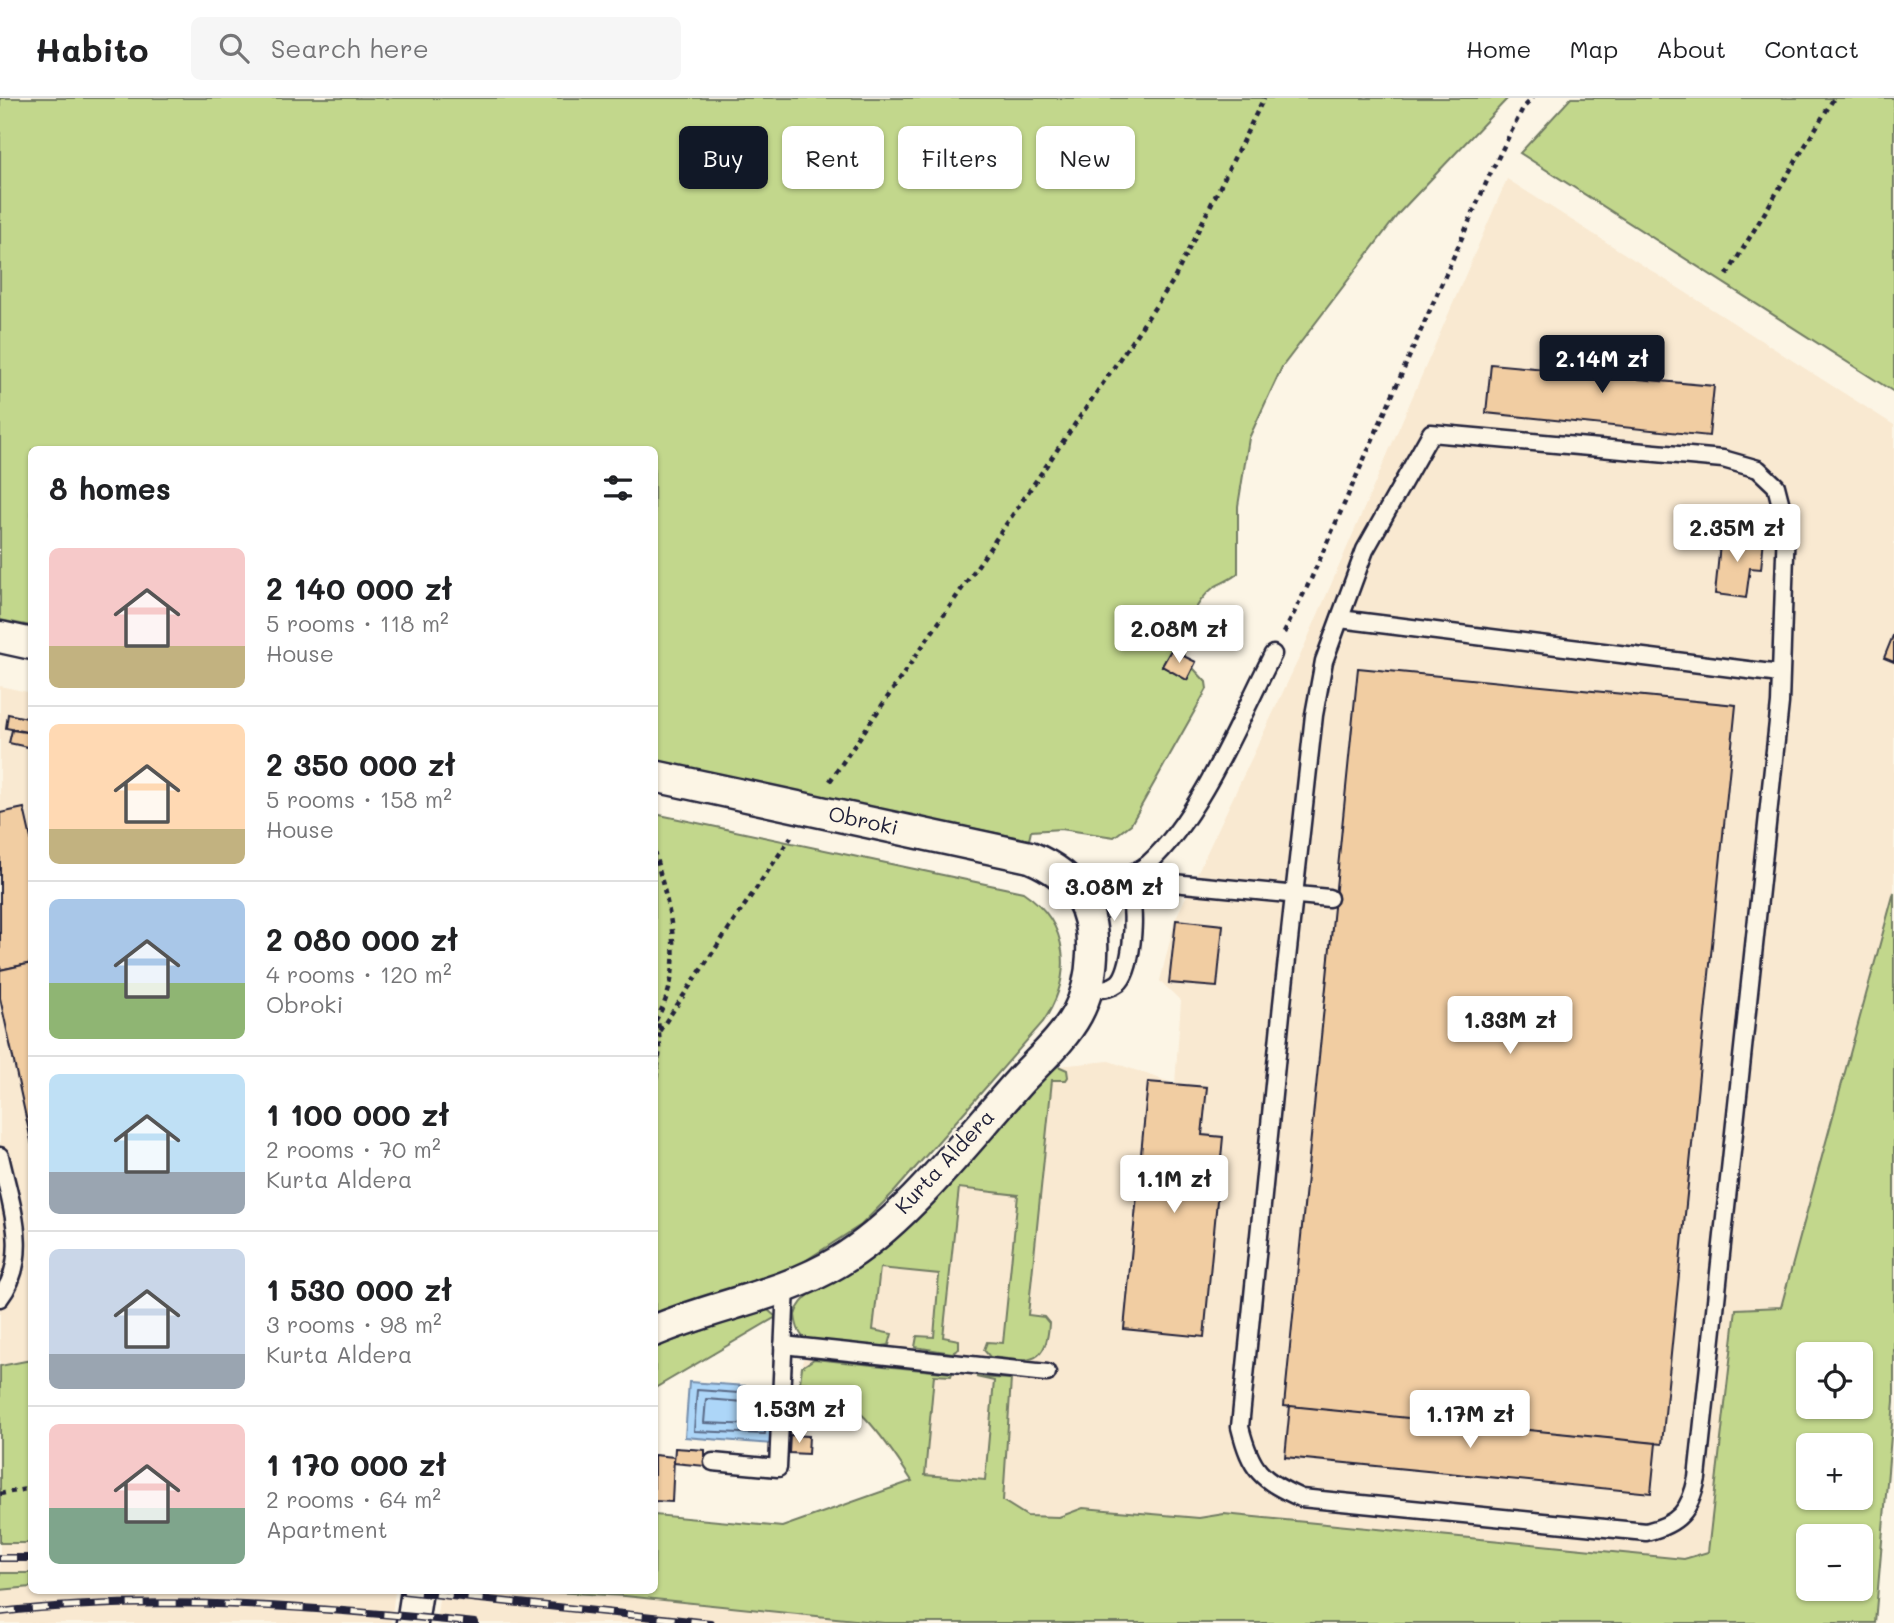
<!DOCTYPE html>
<meta charset="utf-8">
<style>
:root{--surface:#fff;--page:#f6f6f6;--text:#202124;--muted:#757577;--line:#e0e0e0;--accent:#111827}
body{margin:0;font-family:Mali,sans-serif;background:var(--page);color:var(--text);height:100vh;display:flex;flex-direction:column;font-size:26px;white-space:nowrap}
*{box-sizing:border-box;margin:0}
p{font-size:23px;color:var(--muted)}
.icon{flex:none;width:38px;height:38px;fill:none;stroke:currentColor;stroke-width:2;stroke-linecap:round;stroke-linejoin:round}
.map{position:relative;flex:1;overflow:hidden}
.panel{position:absolute;left:28px;top:348px;width:630px;height:1148px;display:flex;flex-direction:column;background:var(--surface);border-radius:10px;box-shadow:0 2px 5px #0004}
.panel>*{flex:none}
.hud{position:absolute;left:679px;top:28px;width:665px;height:63px;display:flex;gap:14px}
.controls{position:absolute;left:1796px;top:1244px;display:grid;gap:14px}
.controls a{display:grid;place-items:center;width:77px;height:77px;border-radius:10px;background:var(--surface);box-shadow:0 2px 5px #0004;font-size:35px}
.price{position:absolute;translate:-50% -60px;padding:0 16px;border-radius:7px;background:#fff;color:#222;font-size:23px;line-height:46px;filter:drop-shadow(0 2px 4px #0008)}
.price::after{content:'';position:absolute;left:50%;top:42px;width:21px;height:16px;margin-left:-10px;background:inherit;clip-path:polygon(0 0,100% 0,50% 100%)}
.price.on{background:var(--accent);color:#fff}
ul{padding:0;list-style:none}
li{display:flex;align-items:center;gap:21px;height:175px;padding:0 21px}
li+li{border-top:2px solid var(--line)}
li span{display:grid;place-items:center;flex:none;width:196px;height:140px;border-radius:10px;color:#555}
li>.icon{margin-inline-start:auto}
span .icon{width:84px;height:84px;fill:#fffc;stroke-width:1}
li b{font-size:30px}
h2{display:flex;justify-content:space-between;align-items:center;height:84px;padding:0 21px;font-size:30px}
.chip{padding:0 24px;border-radius:10px;background:var(--surface);box-shadow:0 2px 5px #0004;font-size:24px;line-height:63px}
.chip.on{background:var(--accent);color:#fff}
header{display:flex;align-items:center;gap:42px;box-sizing:border-box;height:98px;padding:0 35px;background:var(--surface);border-bottom:2px solid var(--line)}
header strong{font-size:33px}
nav{display:flex;gap:38px;margin-inline-start:auto;font-size:24px}
.search{width:490px;height:63px;background:var(--page);display:flex;align-items:center;gap:18px;box-sizing:border-box;padding:0 24px;border-radius:10px;color:var(--muted);font-size:26px}
.map>svg:first-child{display:block}
</style>
<header>
<strong>Habito</strong>
<div class="search"><svg class="icon" aria-label="search" viewBox="0 0 24 24"><circle cx="10" cy="10" r="6"/><path d="M15 15l6 6"/></svg>Search here</div>
<nav><a>Home</a><a>Map</a><a>About</a><a>Contact</a></nav>
</header>
<div class="map">
<svg width="1894" height="1525" viewBox="0 0 1894 1525">
<rect width="100%" height="100%" fill="#fcf5e5"/>
<filter id="ink" filterUnits="userSpaceOnUse"><feTurbulence type="fractalNoise" baseFrequency=".0143" numOctaves="2"/><feDisplacementMap in="SourceGraphic" scale="14" xChannelSelector="R" yChannelSelector="G"/><feConvolveMatrix kernelMatrix="1 2 1 2 8 2 1 2 1" color-interpolation-filters="sRGB"/></filter>
<g filter="url(#ink)">
<g fill="#f9e9d1">
<path d="M1507,81L1894,327V794L1781,1209L1736,1212L1708,1454L1684,1461L1224,1416L1199,1420L1083,1410L1059,1419L1027,1418L982,1390L913,1383L858,1311L817,1285L800,1284L806,1241L796,1228V1212L803,1201L878,1158L921,1120L1058,968L1109,963L1175,986L1181,903L1160,883L1175,822L1300,558Z"/>
<path d="M0,588L32,595V1262L0,1268Z"/>
<rect x="0" y="1445" width="31" height="30"/>
<path d="M31,1489L32,1493H395L391,1525H0V1492Z"/>
<path d="M440,1493H535L625,1498L884,1525H436Z"/>
</g>
<g fill="#c2d78c" stroke="#727c64" stroke-width="2" fill-rule="evenodd">
<path d="M0,0H1508L1399,115L1282,269L1249,340L1238,408V475C1231,482 1222,484 1214,489C1196,503 1180,535 1184,558L1171,552L1162,568L1186,581L1193,570L1206,584L1207,591L1131,726L1114,739L1061,731L1031,733L1029,742L655,665L654,352H32L31,528L0,522Z"/>
<path d="M1571,0H1894V294L1520,55Z"/>
<path d="M655,716L1023,794C1071,826 1073,879 1043,924L895,1093L861,1127L783,1177L735,1189L655,1219Z"/>
<path d="M1894,794V1303L1875,1525H884L625,1498L535,1493H654L655,1417L782,1429L912,1383C887,1344 850,1287 800,1284L802,1269L814,1261L952,1275L951,1278L934,1277L925,1377L985,1382L994,1283L976,1279L1011,1281L1003,1403L1027,1418L1059,1419L1083,1410L1199,1420L1224,1416L1684,1461L1708,1454L1736,1211L1781,1209ZM1808,1256H1860V1309H1808ZM1808,1348H1860V1400H1808ZM1808,1438H1860V1491H1808Z"/>
<path d="M1058,968L1067,972L1068,979L1066,982H1052L1028,1217L1044,1219L1049,1225C1047,1270 1026,1263 990,1259L984,1252L987,1244L1003,1245L1018,1097L959,1090L943,1239L959,1242V1251L952,1255L915,1249L917,1238L934,1239L939,1176L880,1170L873,1232L892,1236L889,1247C876,1250 819,1247 806,1241C798,1237 796,1225 795,1217C802,1189 852,1176 874,1158C933,1111 990,1037 1041,981Z"/>
<path d="M761,1212H768L776,1219L655,1290V1249Z"/>
<path d="M31,1262V1445H0V1268Z"/>
<path d="M0,1475H31V1489L0,1492Z"/>
</g>
<path fill="#add6f8" stroke="#758eac" stroke-width="2" d="M689,1284L776,1290L772,1346L685,1339Z"/>
<g fill="none" stroke-linecap="round" stroke-linejoin="round">
<g stroke="#5a6a87" stroke-width="2">
<path d="M697,1292L767,1297L765,1336L694,1333Z"/>
<path d="M706,1301L757,1305V1327L704,1325Z"/>
</g>
</g>
<g fill="#f1cda2" stroke="#22223b" stroke-width="2">
<path d="M1643,244L1639,281L1714,288L1709,338L1486,315L1491,266L1586,275L1589,249L1624,253Z"/>
<path d="M1721,436L1764,440L1761,471L1750,470L1746,500L1715,496Z"/>
<path d="M1894,535V564L1884,560Z"/>
<path d="M1171,552L1196,564L1187,582L1162,568Z"/>
<path d="M1358,570L1736,607L1662,1346L1284,1308Z"/>
<path d="M8,616L32,621V635L6,630Z"/>
<path d="M12,632L32,635V650L9,645Z"/>
<path d="M24,710L32,745V865L0,872V715Z"/>
<path d="M1176,822L1223,827L1217,889L1169,885Z"/>
<path d="M32,865V1047L0,900V872Z"/>
<path d="M1148,984L1207,989L1202,1037L1223,1039L1204,1239L1124,1231Z"/>
<path d="M1290,1308L1656,1345L1651,1395L1285,1359Z"/>
<path d="M790,1337L809,1338L808,1356L789,1355Z"/>
<path d="M675,1350L705,1352V1368L674,1365Z"/>
<path d="M654,1357L674,1359L672,1404L654,1403Z"/>
</g>
<g fill="none" stroke-linecap="round" stroke-linejoin="round">
<g stroke="#22223b" stroke-width="21">
<g id="service">
<path d="M1431,335L1723,361L1758,371L1776,388L1786,427L1780,605L1697,1380C1690,1413 1679,1426 1646,1434L1301,1400C1261,1382 1251,1373 1240,1329L1282,906L1314,617L1324,563L1365,452Z"/>
<path d="M1340,521L1780,576"/>
<path d="M1145,768L1173,785L1329,800"/>
<path d="M1065,780L1119,781C1123,787 1128,794 1130,800C1136,817 1132,874 1118,885C1109,892 1097,892 1086,891"/>
<path d="M1119,781C1129,776 1140,773 1148,766C1201,718 1240,620 1273,556"/>
<path d="M0,1058C10,1105 32,1158 0,1200"/>
<path d="M783,1247L1047,1275"/>
<path d="M713,1364L778,1370L786,1188"/>
</g>
</g>
<g stroke="#22223b" stroke-width="35">
<g id="minor">
<path d="M0,539L32,546"/>
<path id="s1" d="M654,678L1030,759C1049,767 1069,779 1080,798C1099,829 1094,885 1077,916C1063,942 1038,963 1018,985C967,1042 904,1125 838,1164C782,1198 714,1207 654,1233"/>
<path d="M412,1525L417,1493"/>
</g>
</g>
<g stroke="#22223b" stroke-width="4.5" stroke-dasharray="5 5" stroke-linecap="butt">
<path d="M1727,177L1834,0"/>
<path d="M1284,535L1311,481L1491,74L1523,10L1533,0"/>
<path d="M830,683L1173,183L1264,0"/>
<path d="M654,753C669,810 689,870 654,925"/>
<path d="M654,941L791,739"/>
<path d="M654,1000L660,950L658,921"/>
<path d="M0,1396L32,1390"/>
</g>
<use href="#service" stroke="#fcf5e5" stroke-width="16"/>
<use href="#minor" stroke="#fcf5e5" stroke-width="30"/>
<g stroke="#22223b" stroke-width="8">
<g id="rail">
<path d="M0,1460H32"/>
<path d="M404,1493L710,1525"/>
<path d="M0,1514C158,1496 318,1509 475,1525"/>
</g>
</g>
<use href="#rail" stroke="#fcf5e5" stroke-width="5" stroke-dasharray="16" stroke-linecap="butt"/>
</g>
</g>
<g text-anchor="middle" stroke-width="5" stroke-linejoin="round" paint-order="stroke">
<g font-size="21" fill="#22223b" stroke="#fcf5e5">
<text dy="7" stroke="none"><textPath href="#s1" startOffset="214">Obroki</textPath></text>
<text transform="translate(945 1064) rotate(-47)" y="7">Kurta Aldera</text>
</g>
</g>
</svg>
<div class="controls">
<a><svg class="icon" aria-label="locate" viewBox="0 0 24 24"><circle cx="12" cy="12" r="6"/><path d="M12 2v4M12 18v4M2 12h4M18 12h4"/></svg></a>
<a>+</a>
<a>−</a>
</div>
<b class="price on" style="left:1602px;top:297px">2.14M zł</b>
<b class="price" style="left:1737px;top:466px">2.35M zł</b>
<b class="price" style="left:1179px;top:567px">2.08M zł</b>
<b class="price" style="left:1114px;top:825px">3.08M zł</b>
<b class="price" style="left:1510px;top:958px">1.33M zł</b>
<b class="price" style="left:1174px;top:1117px">1.1M zł</b>
<b class="price" style="left:799px;top:1347px">1.53M zł</b>
<b class="price" style="left:1470px;top:1352px">1.17M zł</b>
<div class="hud">
<a class="chip on">Buy</a>
<a class="chip">Rent</a>
<a class="chip">Filters</a>
<a class="chip">New</a>
</div>
<section class="panel">
<h2>8 homes<svg class="icon" aria-label="filters" viewBox="0 0 24 24"><path d="M4 7h16M4 17h16"/><circle cx="9" cy="7" r="2"/><circle cx="15" cy="17" r="2"/></svg></h2>
<ul>
<li><span style="background:linear-gradient(#f6c9c9 70%,#c2b280 0)"><svg class="icon" aria-label="home" viewBox="0 0 24 24"><path d="M3 11l9-7 9 7M6 9v11h12V9"/></svg></span><div><b>2 140 000 zł</b><p>5 rooms · 118 m²</p><p>House</p></div></li>
<li><span style="background:linear-gradient(#ffd9b3 75%,#c2b280 0)"><svg class="icon" aria-label="home" viewBox="0 0 24 24"><path d="M3 11l9-7 9 7M6 9v11h12V9"/></svg></span><div><b>2 350 000 zł</b><p>5 rooms · 158 m²</p><p>House</p></div></li>
<li><span style="background:linear-gradient(#a9c7e8 60%,#8fb573 0)"><svg class="icon" aria-label="home" viewBox="0 0 24 24"><path d="M3 11l9-7 9 7M6 9v11h12V9"/></svg></span><div><b>2 080 000 zł</b><p>4 rooms · 120 m²</p><p>Obroki</p></div></li>
<li><span style="background:linear-gradient(#bfe0f5 70%,#9aa5b1 0)"><svg class="icon" aria-label="home" viewBox="0 0 24 24"><path d="M3 11l9-7 9 7M6 9v11h12V9"/></svg></span><div><b>1 100 000 zł</b><p>2 rooms · 70 m²</p><p>Kurta Aldera</p></div></li>
<li><span style="background:linear-gradient(#c9d6e8 75%,#9aa5b1 0)"><svg class="icon" aria-label="home" viewBox="0 0 24 24"><path d="M3 11l9-7 9 7M6 9v11h12V9"/></svg></span><div><b>1 530 000 zł</b><p>3 rooms · 98 m²</p><p>Kurta Aldera</p></div></li>
<li><span style="background:linear-gradient(#f6c9c9 60%,#7fa58c 0)"><svg class="icon" aria-label="home" viewBox="0 0 24 24"><path d="M3 11l9-7 9 7M6 9v11h12V9"/></svg></span><div><b>1 170 000 zł</b><p>2 rooms · 64 m²</p><p>Apartment</p></div></li>
</ul>
</section>
</div>
